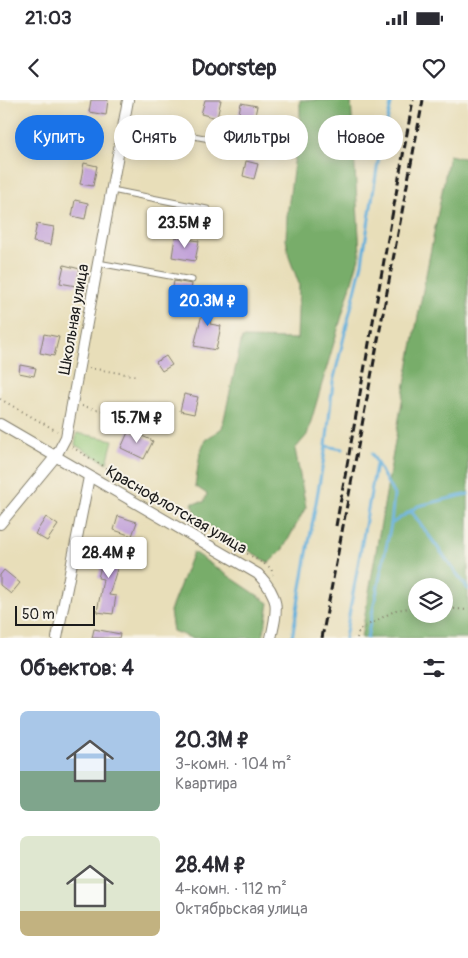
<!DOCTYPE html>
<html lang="ru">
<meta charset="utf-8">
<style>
:root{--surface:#fff;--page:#f2f2f3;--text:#2b2b33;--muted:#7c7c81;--accent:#1a73e8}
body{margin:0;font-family:Pangolin,sans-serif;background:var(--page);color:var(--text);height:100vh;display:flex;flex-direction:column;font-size:19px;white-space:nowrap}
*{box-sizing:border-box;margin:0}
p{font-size:16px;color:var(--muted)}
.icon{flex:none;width:28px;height:28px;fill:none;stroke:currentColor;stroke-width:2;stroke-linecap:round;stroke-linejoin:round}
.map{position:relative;height:538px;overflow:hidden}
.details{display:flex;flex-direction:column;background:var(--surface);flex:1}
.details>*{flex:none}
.hud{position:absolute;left:15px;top:15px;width:439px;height:45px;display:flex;gap:10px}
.tools{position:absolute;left:408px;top:478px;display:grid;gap:10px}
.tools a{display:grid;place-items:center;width:45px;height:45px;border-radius:50%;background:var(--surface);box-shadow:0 2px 12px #0003;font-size:25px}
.scale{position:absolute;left:15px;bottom:12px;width:80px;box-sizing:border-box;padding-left:5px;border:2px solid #1c1c1c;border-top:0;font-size:14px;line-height:18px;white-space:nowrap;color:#1c1c1c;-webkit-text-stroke:4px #f7f3e8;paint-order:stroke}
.price{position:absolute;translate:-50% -42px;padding:0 11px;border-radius:5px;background:#fff;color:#222;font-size:16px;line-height:32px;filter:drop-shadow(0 1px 2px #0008)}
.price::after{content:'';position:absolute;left:50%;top:30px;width:15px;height:11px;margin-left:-8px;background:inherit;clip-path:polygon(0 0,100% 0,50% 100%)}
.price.selected{background:var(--accent);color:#fff}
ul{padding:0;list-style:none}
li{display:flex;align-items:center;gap:15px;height:125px;padding:0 20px}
li span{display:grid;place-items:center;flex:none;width:140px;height:100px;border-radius:8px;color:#555}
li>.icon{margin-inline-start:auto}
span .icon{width:60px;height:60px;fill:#fffc;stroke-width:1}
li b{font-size:21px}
h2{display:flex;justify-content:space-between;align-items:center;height:60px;padding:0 20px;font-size:21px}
.pill{padding:0 18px;border-radius:22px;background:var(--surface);box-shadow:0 2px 12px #0003;font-size:18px;line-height:45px}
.pill.selected{background:var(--accent);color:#fff}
.status{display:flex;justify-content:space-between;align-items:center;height:35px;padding:0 25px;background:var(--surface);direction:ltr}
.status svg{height:14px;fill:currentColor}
header{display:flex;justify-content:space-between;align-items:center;height:65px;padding:0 20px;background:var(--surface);font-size:22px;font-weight:700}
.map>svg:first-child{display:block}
</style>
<div class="status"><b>21:03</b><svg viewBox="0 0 49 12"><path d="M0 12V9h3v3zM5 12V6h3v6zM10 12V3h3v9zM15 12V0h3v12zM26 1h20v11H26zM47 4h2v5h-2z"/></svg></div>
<header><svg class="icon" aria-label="back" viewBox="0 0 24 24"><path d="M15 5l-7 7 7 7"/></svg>Doorstep<svg class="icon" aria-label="heart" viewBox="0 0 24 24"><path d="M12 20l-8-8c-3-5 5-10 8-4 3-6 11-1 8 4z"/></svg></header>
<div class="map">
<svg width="468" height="538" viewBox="0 0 468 538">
<rect width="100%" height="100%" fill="#f7f3e8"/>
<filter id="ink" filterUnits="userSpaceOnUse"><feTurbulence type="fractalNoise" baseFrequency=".02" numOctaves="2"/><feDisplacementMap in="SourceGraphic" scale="10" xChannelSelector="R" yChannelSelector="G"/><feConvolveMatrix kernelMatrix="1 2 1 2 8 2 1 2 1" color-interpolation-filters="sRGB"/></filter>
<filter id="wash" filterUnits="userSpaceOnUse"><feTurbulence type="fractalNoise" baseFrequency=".0096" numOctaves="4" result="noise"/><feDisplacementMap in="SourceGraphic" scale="20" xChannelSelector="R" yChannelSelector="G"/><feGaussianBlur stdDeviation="1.12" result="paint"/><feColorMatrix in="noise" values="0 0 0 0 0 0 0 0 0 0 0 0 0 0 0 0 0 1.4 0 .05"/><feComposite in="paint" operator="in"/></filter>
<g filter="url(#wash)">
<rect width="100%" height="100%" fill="#e8deb9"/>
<path fill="#95c97a" stroke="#58724b" d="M77,333L113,340L107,363L75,345Z"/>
<g fill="#78ad6a" stroke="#4a6443" fill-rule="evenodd">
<path d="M300,0H351L360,154L307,335L295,349L306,407L283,449L269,463L199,420L192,403L204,402L207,394L195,386L200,353L205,340L222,328L242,238L297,239L299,184L289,157L286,139L287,116L300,17Z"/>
<path d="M449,55L468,59V538H361L405,284ZM416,486H444V514H416Z"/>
<path d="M193,452L269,503L263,538H191L173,531L170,511Z"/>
</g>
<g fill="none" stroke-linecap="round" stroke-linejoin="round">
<g stroke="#62afdc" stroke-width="3">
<path d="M326,346L342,349"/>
<path d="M411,411L468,489"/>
<path d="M391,424L418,406L468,394"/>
<path d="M292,538L326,346L333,282L362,163L378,62L392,0"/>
<path d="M345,538L376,364"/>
<path d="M367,538L391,424L394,395L372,354"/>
</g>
</g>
<g id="blocks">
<g fill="#c2a3d9">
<path d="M91,0H108L106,15L89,12Z"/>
<path d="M205,0H221L217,18L201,14Z"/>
<path d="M241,3L257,6L252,30L236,27Z"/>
<path d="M58,18L72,21L68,42L53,39Z"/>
<path d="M246,61L258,64L254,79L243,76Z"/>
<path d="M84,63L97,66L93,86L80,84Z"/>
<path d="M75,100L88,103L85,119L72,116Z"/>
<path d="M37,124L54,127L51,145L33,142Z"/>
<path d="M175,137L199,141L195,161L172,157Z"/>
<path d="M64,165L80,169L76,186L60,183Z"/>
<path d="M174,181L192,184L189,202L171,199Z"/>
<path d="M207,194L217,196L210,224L221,226L216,250L194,246Z"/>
<path d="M44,234L59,237L54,256L40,253Z"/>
<path d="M166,256L172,265L162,271L156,262Z"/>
<path d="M20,265L36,268L34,276L19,273Z"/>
<path d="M184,294L198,297L194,314L180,311Z"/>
<path d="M129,330L153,341L144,359L121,348Z"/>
<path d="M118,416L137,422L132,436L114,430Z"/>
<path d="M46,417L58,425L47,441L35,434Z"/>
<path d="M106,446L123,450L109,495L116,496L113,514L97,512L103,479L98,478Z"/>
<path d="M4,470L20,483L11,494L0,485V475Z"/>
<path d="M94,529L120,534L119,538H92Z"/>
</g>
</g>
</g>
<g filter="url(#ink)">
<use href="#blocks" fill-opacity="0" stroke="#827d6a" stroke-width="1"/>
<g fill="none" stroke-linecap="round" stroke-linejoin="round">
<g stroke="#827d6a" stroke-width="7">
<g id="service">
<path d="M124,23L231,43"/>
<path d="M112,90L207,109"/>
<path d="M98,163L192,180"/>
</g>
</g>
<g stroke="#827d6a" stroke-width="12">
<g id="minor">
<path d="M0,324L258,474C280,497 278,508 271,538"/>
<path d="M0,424L56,356L66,337L128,0"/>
<path d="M57,538L89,377"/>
</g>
</g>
<g stroke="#827d6a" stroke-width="2" stroke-dasharray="1 4" stroke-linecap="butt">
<path d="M89,268L138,276"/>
<path d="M0,299L57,331"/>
<path d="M82,306L122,315L166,321"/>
<path d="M72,347L271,468L273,475"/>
<path d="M444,508L468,510"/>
<path d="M357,538L359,530L396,510L416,507"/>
</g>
<use href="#service" stroke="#fff" stroke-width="5"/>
<use href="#minor" stroke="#fff" stroke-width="10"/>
<g stroke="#1c1c1c" stroke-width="3" stroke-dasharray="8 4" stroke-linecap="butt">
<path d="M336,426L413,0"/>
<path d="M322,538L423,0"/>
</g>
</g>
</g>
<g text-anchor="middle" stroke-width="4" stroke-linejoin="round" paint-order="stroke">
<g font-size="16" fill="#1c1c1c" stroke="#f7f3e8">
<text transform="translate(73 219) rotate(-80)" y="6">Школьная улица</text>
<text transform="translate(177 409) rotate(30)" y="6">Краснофлотская улица</text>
</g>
</g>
</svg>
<div class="tools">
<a><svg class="icon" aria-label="layers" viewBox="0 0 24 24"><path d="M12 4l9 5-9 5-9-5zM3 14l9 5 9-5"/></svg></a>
</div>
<div class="scale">50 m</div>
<b class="price" style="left:185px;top:149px">23.5M ₽</b>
<b class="price selected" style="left:208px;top:227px">20.3M ₽</b>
<b class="price" style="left:137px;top:344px">15.7M ₽</b>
<b class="price" style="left:109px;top:479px">28.4M ₽</b>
<div class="hud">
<a class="pill selected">Купить</a>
<a class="pill">Снять</a>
<a class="pill">Фильтры</a>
<a class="pill">Новое</a>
</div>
</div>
<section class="details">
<h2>Объектов: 4<svg class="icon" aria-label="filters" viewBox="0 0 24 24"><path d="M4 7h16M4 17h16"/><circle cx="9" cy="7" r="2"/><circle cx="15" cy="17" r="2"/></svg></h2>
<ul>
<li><span style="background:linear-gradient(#a9c7e8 60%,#7fa58c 0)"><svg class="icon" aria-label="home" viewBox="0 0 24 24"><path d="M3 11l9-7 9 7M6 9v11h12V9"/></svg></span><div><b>20.3M ₽</b><p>3-комн. · 104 m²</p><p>Квартира</p></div></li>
<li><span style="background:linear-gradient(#dfe7d0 75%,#c2b280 0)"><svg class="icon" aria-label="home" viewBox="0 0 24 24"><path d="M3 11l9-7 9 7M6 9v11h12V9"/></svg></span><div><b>28.4M ₽</b><p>4-комн. · 112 m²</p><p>Октябрьская улица</p></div></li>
</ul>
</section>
